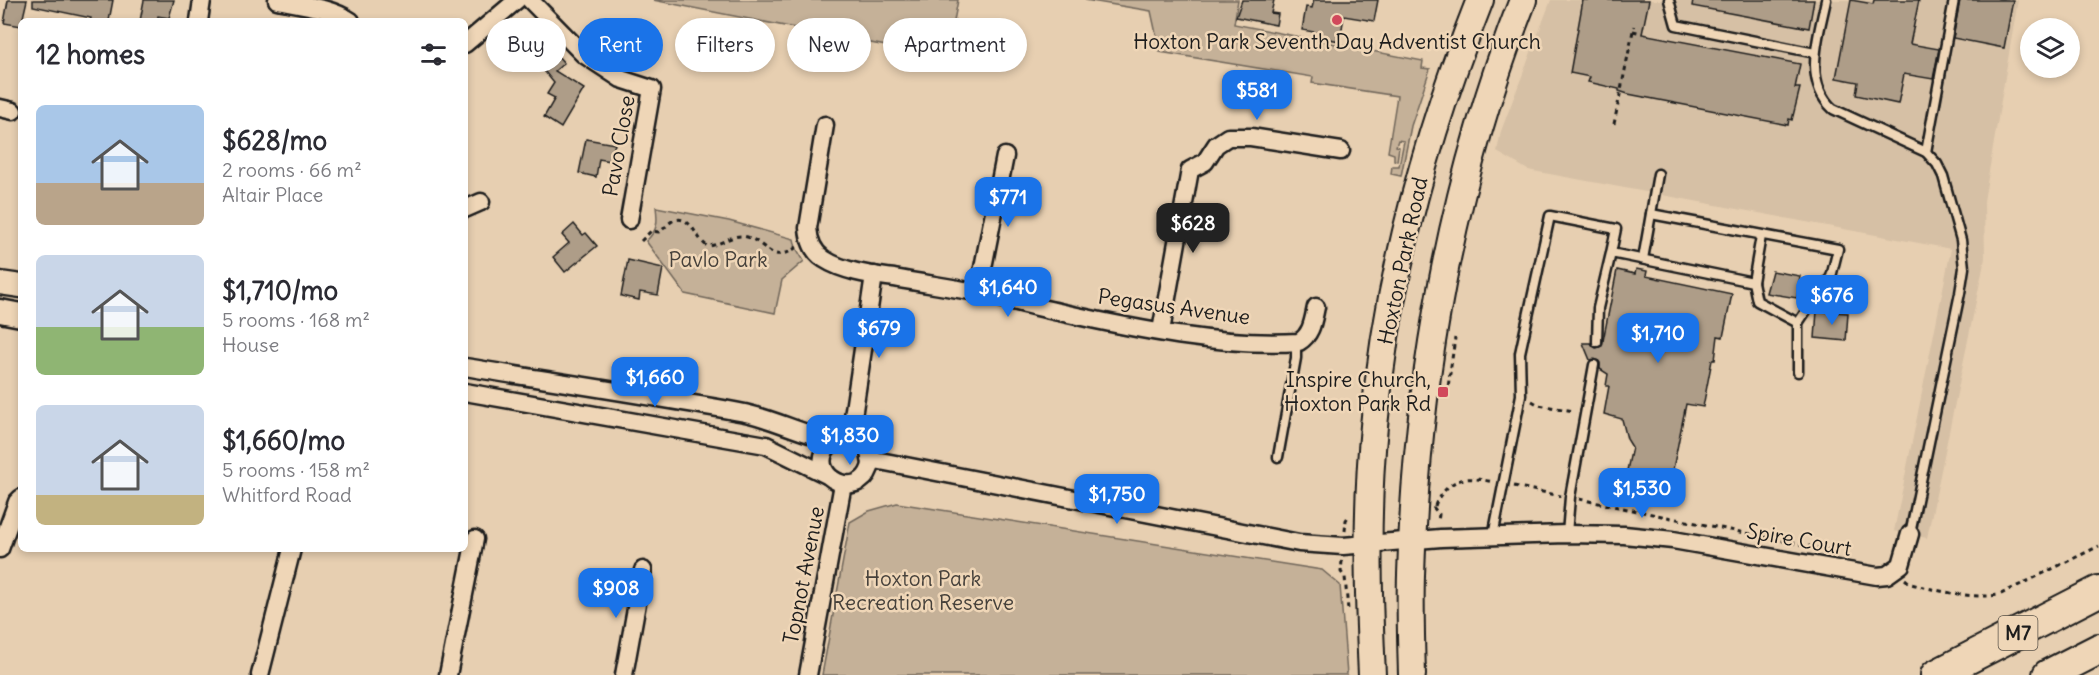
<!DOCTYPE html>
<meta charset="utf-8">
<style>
:root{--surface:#fff;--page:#f7f7f7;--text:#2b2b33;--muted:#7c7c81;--accent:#1a73e8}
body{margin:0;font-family:Delius,sans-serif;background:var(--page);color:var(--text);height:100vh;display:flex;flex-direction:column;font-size:22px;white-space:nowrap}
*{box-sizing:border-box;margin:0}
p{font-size:20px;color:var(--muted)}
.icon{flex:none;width:33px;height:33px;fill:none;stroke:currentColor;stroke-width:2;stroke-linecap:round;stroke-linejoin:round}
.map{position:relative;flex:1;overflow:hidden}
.side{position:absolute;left:18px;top:18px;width:450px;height:534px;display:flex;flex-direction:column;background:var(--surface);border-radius:9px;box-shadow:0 3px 9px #0003}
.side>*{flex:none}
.banner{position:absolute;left:486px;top:18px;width:570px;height:54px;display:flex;gap:12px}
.buttons{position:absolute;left:2020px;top:18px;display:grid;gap:12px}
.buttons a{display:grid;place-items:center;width:60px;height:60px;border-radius:50%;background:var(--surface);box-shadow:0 3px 9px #0003;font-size:30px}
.price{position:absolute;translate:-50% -51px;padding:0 14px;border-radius:12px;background:var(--accent);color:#fff;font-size:20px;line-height:39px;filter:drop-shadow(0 2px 3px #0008)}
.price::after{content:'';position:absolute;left:50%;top:36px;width:18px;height:14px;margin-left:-9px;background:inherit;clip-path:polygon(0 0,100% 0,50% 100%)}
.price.selected{background:#222;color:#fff}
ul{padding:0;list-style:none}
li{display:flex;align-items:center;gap:18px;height:150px;padding:0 18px}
li span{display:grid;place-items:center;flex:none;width:168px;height:120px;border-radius:9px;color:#555}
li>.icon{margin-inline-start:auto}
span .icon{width:72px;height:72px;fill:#fffc;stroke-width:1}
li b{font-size:26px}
h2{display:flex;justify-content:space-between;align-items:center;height:72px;padding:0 18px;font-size:26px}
.chip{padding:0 21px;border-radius:27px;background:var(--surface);box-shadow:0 3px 9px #0003;font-size:21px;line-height:54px}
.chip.selected{background:var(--accent);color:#fff}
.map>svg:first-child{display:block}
</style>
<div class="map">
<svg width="2099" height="675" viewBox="0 0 2099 675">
<rect width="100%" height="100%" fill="#e7cfb1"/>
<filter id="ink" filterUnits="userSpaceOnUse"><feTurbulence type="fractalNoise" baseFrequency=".0167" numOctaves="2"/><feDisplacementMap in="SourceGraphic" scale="12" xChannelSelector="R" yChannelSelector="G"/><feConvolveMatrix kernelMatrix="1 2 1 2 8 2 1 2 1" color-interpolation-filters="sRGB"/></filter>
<g filter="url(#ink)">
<path fill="#d6c0a5" d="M1551,0H2018L1984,201L1985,258L1927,538L1894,531L1951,249L1528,170L1497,152L1501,131Z"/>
<g fill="#c5b198" stroke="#70665a" stroke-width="1.5">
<path d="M653,0H958L947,58Z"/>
<path d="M1085,0H1238L1234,24L1423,61L1422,68L1430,69L1411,126L1401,176L1391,174L1392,166H1399L1404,141L1398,140L1396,146L1399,147L1397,161L1394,160V154L1388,152L1397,96L1312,83L1313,77L1160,52L1151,11Z"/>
<path d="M656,207L729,221L794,239L796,248L804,261L782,280L775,313L685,294L646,241C658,230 658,222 656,207Z"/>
<path d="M897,503L1322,570L1340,585L1347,675H822L850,522L869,511Z"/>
</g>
<g fill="#ae9d88" stroke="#1c1c1c" stroke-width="1.5">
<path d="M8,0H27L21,26L4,23Z"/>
<path d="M33,0H113L109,21H90L91,18L33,6Z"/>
<path d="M144,0H174L169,18L158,16L157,21H140Z"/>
<path d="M1242,0H1274L1271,13L1278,14L1276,25L1236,17Z"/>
<path d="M1314,0H1378L1374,21L1344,16L1340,41L1313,36L1314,32L1302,30L1306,7L1312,8Z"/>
<path d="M1583,0H1649L1642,34L1800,64L1795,88H1800L1792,120L1789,119L1788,125L1628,94L1619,91V89L1588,82L1590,77L1570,73Z"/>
<path d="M1693,0H1814L1809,28L1692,6Z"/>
<path d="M1851,0L1873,4L1874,0H1919L1910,44L1939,49L1933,79L1904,74L1898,104L1856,95L1858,82L1836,78Z"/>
<path d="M1960,0H2013L2004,48L1953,38Z"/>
<path d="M533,28L564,63L555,71L584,89L561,128L544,117L555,98L547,94L554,83L537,62L530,68L526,64L520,69L509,57L525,43L520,39Z"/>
<path d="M586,139L615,144L610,161L599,159L596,177L579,173Z"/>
<path d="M574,224L583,235L586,233L597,246L565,272L553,257L569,243L562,235Z"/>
<path d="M628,260L663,268L658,295L640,292L639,300L621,296Z"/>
<path d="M1636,269L1647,271L1646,276L1732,294L1723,337L1718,336L1715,360H1712L1703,407L1686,404L1669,489L1625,480L1632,447L1627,439L1622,419L1604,414L1609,386H1606L1608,374L1600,369V363L1598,360H1590L1583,343H1591L1596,348L1602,346L1617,270L1635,274Z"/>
<path d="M1772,271L1800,276L1797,298L1766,293Z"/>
<path d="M1817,311L1848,313L1846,341L1815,338Z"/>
</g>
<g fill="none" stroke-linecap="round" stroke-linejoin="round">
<g stroke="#1c1c1c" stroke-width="13">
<g id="lane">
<path d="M1669,0L1676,25L1815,53"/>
<path d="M1826,0C1819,35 1802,81 1833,109L1926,152L1937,164L1943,176L1961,240L1964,268L1960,293L1910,534"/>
<path d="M1926,152L1954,0"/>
<path d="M1651,214L1838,249L1831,277L1812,302L1798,323V372"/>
<path d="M1643,259L1658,174"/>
<path d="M1753,282L1761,236"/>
<path d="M1597,342L1598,308L1611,253L1753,282L1757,301L1798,323"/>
<path d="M1278,457L1296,358V342"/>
<path d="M1567,534L1570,497L1594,365"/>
<path d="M1493,536L1521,395L1520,353L1550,216L1616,229L1611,253"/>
</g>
</g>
<g stroke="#1c1c1c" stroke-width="21">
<g id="street">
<path d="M277,0C301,5 330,7 351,21"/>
<path d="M530,0L583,54L621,79L652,89L629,220"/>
<path d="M199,21L202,0"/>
<path d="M465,44L517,0"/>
<path d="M0,108L13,111"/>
<path d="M825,125L808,228C809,241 813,252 824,259C844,272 872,275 894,278C921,283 948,287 975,292C1003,298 1031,306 1059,312C1135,329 1222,347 1299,342C1312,334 1313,320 1316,307"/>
<path d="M465,209L481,202"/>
<path d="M978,293L1005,156"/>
<path d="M1161,331L1190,170L1205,162L1216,145L1228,137H1251L1341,151"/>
<path d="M465,367C558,382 652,396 745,413C774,419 804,435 832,440C842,441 849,435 859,440C867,446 873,458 870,468C858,501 811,478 825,451C827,447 831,444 834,440"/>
<path d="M465,392L766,445L827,475"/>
<path d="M850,437L874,275"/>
<path d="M870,459L1299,543L1343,546L1441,538L1567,534L1624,535L1673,540L1877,576L1887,575L1901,565L1910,534"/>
<path d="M0,549L17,502L21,498"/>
<path d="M260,675L292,549"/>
<path d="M448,675L475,539"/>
<path d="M624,675L643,570"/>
<path d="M808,675L843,484"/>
</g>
</g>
<g stroke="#1c1c1c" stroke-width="27">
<g id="secondary">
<path d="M0,283L21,286"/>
<path d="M0,311L21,315"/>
</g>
</g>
<g stroke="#1c1c1c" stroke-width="30">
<g id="primary">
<path d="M1372,675C1368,592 1366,509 1374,426C1387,279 1426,136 1480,0"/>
<path d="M1412,675C1411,642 1410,608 1411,575C1416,381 1452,181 1523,0"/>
</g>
</g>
<g stroke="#1c1c1c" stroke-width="34">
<g id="highway">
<path d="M1936,675L2099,591"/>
<path d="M2048,675L2099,649"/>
</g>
</g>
<g stroke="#1c1c1c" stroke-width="3" stroke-dasharray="4.5 4.5" stroke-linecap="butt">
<path d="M1633,31L1642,33"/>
<path d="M1614,124L1634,26"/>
<path d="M641,241L651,231L659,232C665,229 668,222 675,220C691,215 696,239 707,246C720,246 730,235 743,236C767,240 769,267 797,247"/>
<path d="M1447,394L1455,338"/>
<path d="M1532,401L1539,405L1574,411"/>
<path d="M1514,486L1561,496"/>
<path d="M1579,499L1828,550"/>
<path d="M1435,506C1437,499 1441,494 1446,489C1460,475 1475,478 1493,482"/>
<path d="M1433,507L1439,514L1438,522"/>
<path d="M1345,531L1346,520L1348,517"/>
<path d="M1342,561L1341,572L1345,577L1348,610"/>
<path d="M1905,579L1911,584C1940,591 1969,599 1999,595L2099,546"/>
</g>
<use href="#lane" stroke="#efd6b7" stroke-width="8"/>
<use href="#street" stroke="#efd6b7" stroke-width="16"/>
<use href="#secondary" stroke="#efd6b7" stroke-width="22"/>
<use href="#primary" stroke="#efd6b7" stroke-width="26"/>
<use href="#highway" stroke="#efd6b7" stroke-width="30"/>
</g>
</g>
<g fill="#d1495b" stroke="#efd6b7" stroke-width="2">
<circle cx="1337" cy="20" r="6"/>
<rect x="1437" y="386" width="12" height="12" rx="3"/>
</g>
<g text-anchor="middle" stroke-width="5" stroke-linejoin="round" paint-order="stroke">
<rect fill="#efd6b7" stroke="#5b544a" stroke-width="1.5" x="1998.5" y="616" width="39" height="34" rx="4.5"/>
<g font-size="20" font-weight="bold" fill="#1c1c1c">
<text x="2018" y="640">M7</text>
</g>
<g font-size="21" fill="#1c1c1c" stroke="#efd6b7">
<text x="1337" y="49">Hoxton Park Seventh Day Adventist Church</text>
<text x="1431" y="387" text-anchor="end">Inspire Church,<tspan x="1431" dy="24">Hoxton Park Rd</tspan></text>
</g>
<g font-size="21" fill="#1c1c1c" stroke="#efd6b7">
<text transform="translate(619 146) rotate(-80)" y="7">Pavo Close</text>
<text transform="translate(1403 261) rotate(-78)" y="7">Hoxton Park Road</text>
<text transform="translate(1174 307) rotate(8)" y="7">Pegasus Avenue</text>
<text transform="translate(1799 540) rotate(10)" y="7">Spire Court</text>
<text transform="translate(804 575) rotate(-79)" y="7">Topnot Avenue</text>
</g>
<g font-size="21" fill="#46413b" stroke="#efd6b7">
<text x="718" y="267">Pavlo Park</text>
<text x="923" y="586">Hoxton Park<tspan x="923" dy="24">Recreation Reserve</tspan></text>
</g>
</g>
</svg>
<div class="buttons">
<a><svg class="icon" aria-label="layers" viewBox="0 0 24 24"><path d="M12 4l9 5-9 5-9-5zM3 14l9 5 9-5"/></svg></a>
</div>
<b class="price" style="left:1257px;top:121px">$581</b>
<b class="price" style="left:1008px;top:228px">$771</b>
<b class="price selected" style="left:1193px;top:254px">$628</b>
<b class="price" style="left:1008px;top:318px">$1,640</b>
<b class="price" style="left:1832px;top:326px">$676</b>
<b class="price" style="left:879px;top:359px">$679</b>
<b class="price" style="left:1658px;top:364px">$1,710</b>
<b class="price" style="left:655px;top:408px">$1,660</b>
<b class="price" style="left:850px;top:466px">$1,830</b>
<b class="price" style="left:1642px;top:519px">$1,530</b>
<b class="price" style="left:1117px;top:525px">$1,750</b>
<b class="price" style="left:616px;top:619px">$908</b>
<div class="banner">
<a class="chip">Buy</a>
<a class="chip selected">Rent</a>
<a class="chip">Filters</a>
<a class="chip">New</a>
<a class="chip">Apartment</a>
</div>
<section class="side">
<h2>12 homes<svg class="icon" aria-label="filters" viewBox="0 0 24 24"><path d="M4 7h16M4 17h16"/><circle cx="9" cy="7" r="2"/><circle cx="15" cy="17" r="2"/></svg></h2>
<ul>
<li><span style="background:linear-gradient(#a9c7e8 65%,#b9a48a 0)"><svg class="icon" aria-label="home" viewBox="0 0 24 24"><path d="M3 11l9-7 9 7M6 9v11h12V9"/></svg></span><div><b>$628/mo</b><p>2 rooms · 66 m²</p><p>Altair Place</p></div></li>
<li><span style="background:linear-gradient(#c9d6e8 60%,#8fb573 0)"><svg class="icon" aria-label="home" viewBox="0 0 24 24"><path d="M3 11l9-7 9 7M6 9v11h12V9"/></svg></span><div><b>$1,710/mo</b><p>5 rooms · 168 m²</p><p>House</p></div></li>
<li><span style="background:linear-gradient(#c9d6e8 75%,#c2b280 0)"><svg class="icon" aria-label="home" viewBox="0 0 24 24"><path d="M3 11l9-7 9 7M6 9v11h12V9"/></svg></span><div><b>$1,660/mo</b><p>5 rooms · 158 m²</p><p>Whitford Road</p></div></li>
</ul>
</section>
</div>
